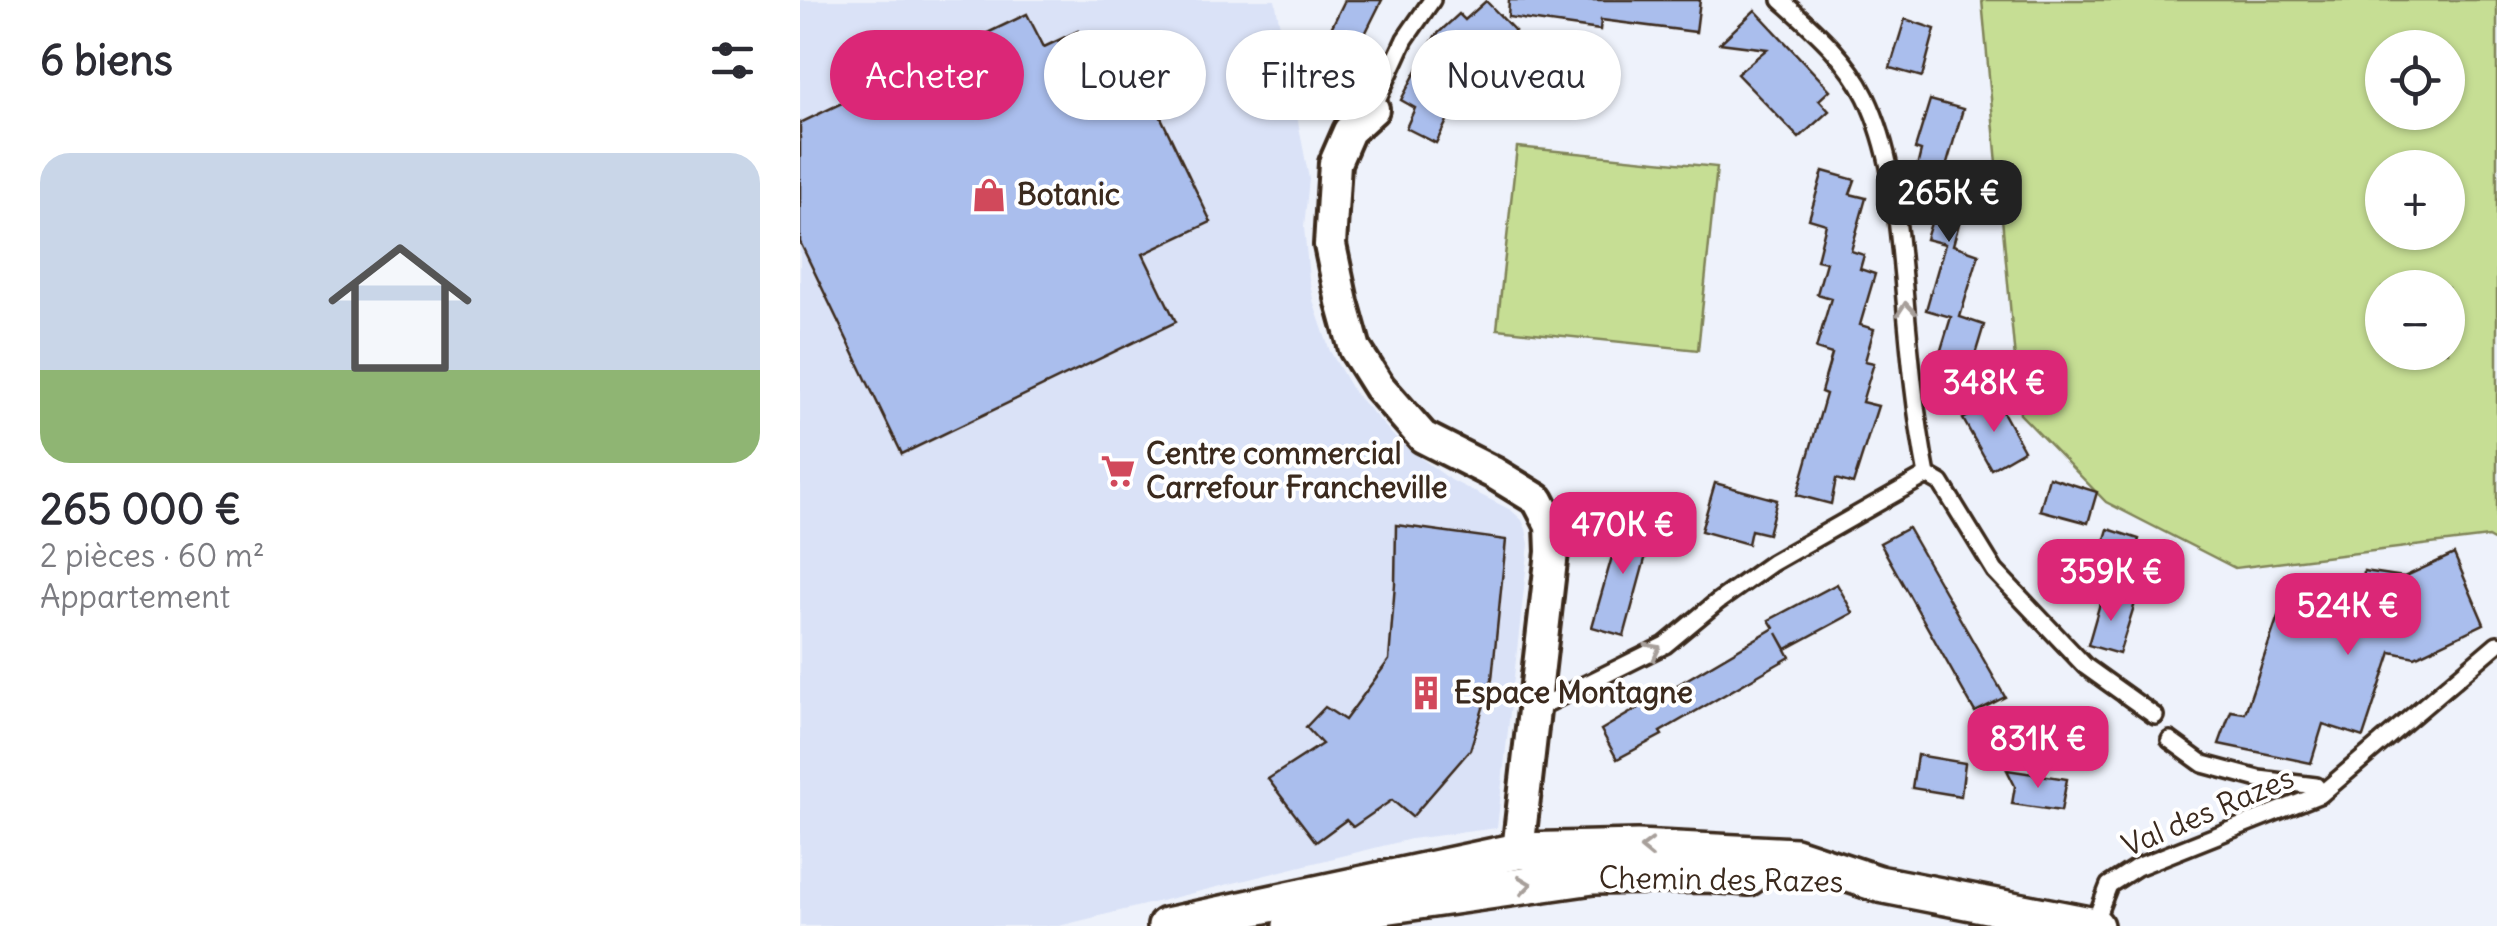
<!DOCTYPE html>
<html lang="fr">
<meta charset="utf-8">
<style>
:root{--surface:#fff;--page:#f7f7f7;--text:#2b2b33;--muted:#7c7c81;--accent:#db2777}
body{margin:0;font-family:Delius,sans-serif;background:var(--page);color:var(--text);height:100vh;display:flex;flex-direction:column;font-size:38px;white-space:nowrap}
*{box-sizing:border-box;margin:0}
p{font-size:32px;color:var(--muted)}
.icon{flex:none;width:55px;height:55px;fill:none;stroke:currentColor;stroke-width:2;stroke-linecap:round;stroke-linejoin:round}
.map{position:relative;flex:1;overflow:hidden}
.details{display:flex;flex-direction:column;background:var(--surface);width:800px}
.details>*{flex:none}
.guide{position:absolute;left:30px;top:30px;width:950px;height:90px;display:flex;gap:20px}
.fabs{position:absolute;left:1565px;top:30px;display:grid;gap:20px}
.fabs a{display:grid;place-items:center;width:100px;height:100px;border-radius:50%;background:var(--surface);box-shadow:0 2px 8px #0004;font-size:50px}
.price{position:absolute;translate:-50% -85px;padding:0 22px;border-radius:20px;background:var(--accent);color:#fff;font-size:32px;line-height:65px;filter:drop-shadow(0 2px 5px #0008)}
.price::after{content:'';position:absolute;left:50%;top:60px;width:30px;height:22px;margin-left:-15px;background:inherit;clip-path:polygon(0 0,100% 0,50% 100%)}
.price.on{background:#222;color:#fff}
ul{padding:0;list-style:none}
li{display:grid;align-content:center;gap:20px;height:530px;padding:0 40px}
li span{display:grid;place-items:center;height:310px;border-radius:30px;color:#555}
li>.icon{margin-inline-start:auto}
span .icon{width:180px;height:180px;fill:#fffc;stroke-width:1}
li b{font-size:42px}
h2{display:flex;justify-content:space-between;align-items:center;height:120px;padding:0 40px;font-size:42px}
.chip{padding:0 35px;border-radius:45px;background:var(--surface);box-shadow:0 2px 8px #0004;font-size:35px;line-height:90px}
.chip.on{background:var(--accent);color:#fff}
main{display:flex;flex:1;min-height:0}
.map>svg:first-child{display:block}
</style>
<main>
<section class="details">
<h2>6 biens<svg class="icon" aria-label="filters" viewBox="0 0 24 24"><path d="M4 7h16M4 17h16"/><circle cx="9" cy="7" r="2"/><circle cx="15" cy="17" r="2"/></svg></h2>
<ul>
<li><span style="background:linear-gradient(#c9d6e8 70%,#8fb573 0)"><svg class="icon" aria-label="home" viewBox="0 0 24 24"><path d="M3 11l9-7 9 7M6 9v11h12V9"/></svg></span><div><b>265 000 €</b><p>2 pièces · 60 m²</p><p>Appartement</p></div></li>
</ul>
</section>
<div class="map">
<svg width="1697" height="926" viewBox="0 0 1697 926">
<rect width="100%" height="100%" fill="#eef2fb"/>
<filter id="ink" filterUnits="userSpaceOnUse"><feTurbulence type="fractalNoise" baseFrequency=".01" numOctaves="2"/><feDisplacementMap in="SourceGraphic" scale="20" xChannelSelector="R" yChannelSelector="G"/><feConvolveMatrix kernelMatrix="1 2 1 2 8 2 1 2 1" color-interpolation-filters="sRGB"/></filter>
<g filter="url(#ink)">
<path fill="#dae2f7" d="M0,0H475L509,179L504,227L509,278L514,304L530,351L553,391L600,443L651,480L711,510L722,520L726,529L729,544L697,828L611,839L259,926H0Z"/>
<g fill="#c6de94" stroke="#808459" stroke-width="2.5" fill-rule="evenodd">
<path d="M1182,0H1697V542L1688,537L1435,568L1306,502L1220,414ZM1582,48H1648V112H1582ZM1582,168H1648V232H1582ZM1582,288H1648V352H1582Z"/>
<path d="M717,147L917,167L898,350L697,329Z"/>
</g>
<g fill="#aabeed" stroke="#3b2a1e" stroke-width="2.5">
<path d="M545,0H582L548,68L545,67L539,79L513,65Z"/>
<path d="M709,0H900L896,32L801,20L800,30L708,17Z"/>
<path d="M686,1L715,31L674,67L636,143L606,128L615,108L601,100L635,36L659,14L665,20Z"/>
<path d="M955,10L1030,90L1019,100L1029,111L999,138L937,74L967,49L920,43Z"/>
<path d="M227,14L244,47L278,31L311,99L344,82L411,222L343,254L376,322L102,454L0,242V123Z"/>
<path d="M1105,19L1135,29L1122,77L1090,68Z"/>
<path d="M1130,100L1163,109L1144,174L1171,181L1153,245L1179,254L1160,317L1184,325L1164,391L1138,383L1144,366L1137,363L1151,317L1126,310L1145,244L1126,239L1131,223L1126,222L1140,174L1117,167L1121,151L1115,149Z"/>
<path d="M1023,171L1055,180L1050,194L1066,198L1051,251L1064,255L1060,269L1075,274L1060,325L1074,329L1065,361L1074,363L1062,402L1078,406L1053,484L1036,479L1031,504L997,495L1026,394L1021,392L1032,354L1016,349L1031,298L1017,294L1026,262L1017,260L1026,224L1009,219Z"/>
<path d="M1197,401L1224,450L1191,469L1163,419Z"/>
<path d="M1249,477L1297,492L1288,523L1240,510Z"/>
<path d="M915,483L977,500L968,534L951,530L948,544L901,531Z"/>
<path d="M823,518L854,526L824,636L792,627Z"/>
<path d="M596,525L706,540L692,679L670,750L612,817L592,800L553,827L546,820L516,842L468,779L522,744L506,727L525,707L545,720L589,660L595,584Z"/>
<path d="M1108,528L1205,697L1175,712L1080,543Z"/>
<path d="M1308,529L1339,539L1326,584L1294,576Z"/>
<path d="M1654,554L1684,624L1615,657L1591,652L1563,737L1523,724L1511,763L1419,744L1431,711L1445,713L1479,613L1531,630L1537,587L1562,591L1564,571L1604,577Z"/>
<path d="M1037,584L1053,613L986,649L977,633L990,657L860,732L862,735L817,759L801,730L974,628L969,620Z"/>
<path d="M1303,593L1335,603L1319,654L1288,645Z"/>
<path d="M1117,755L1165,763L1161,796L1112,788Z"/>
<path d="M1207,770L1267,779L1261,811L1212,804L1215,786Z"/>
</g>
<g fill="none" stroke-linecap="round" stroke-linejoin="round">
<g stroke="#3b2a1e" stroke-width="22">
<g id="service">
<path d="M981,0C1013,29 1047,58 1066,97C1093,153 1097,216 1103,277C1109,343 1114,409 1127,475L1141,483L1195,571L1285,666L1355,716"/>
<path d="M573,109L605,39L632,0"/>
<path d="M736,709L865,645L917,602L972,563L1127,475"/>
<path d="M1370,740L1403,764L1459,779L1516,786L1521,794"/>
<path d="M1293,926L1309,885L1337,867L1521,794L1697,644"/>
</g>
</g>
<g stroke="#3b2a1e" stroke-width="38">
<path id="minor" d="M573,109L549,131L535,163L530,245L542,302L555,349L579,387L623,437L694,473L738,500L751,525L752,552L718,851"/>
</g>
<g stroke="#3b2a1e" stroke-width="42">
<g id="tertiary">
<path d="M366,926L718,851L837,848L995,856L1079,884L1295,926"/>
<path d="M491,926L584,906L793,876L906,874L949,877"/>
</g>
</g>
<use href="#service" stroke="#fff" stroke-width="15"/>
<use href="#minor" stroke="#fff" stroke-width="30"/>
<use href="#tertiary" stroke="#fff" stroke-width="35"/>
</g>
<defs><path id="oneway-chevron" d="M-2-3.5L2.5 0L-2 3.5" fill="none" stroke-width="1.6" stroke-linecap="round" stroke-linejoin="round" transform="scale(2.5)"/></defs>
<g stroke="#a79f9a">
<use href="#oneway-chevron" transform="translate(1106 309) rotate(-95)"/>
<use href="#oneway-chevron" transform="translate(854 650) rotate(-28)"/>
<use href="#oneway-chevron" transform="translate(847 848) rotate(-179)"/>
<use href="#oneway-chevron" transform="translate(725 885) rotate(-7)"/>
</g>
</g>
<defs>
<g id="shop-bare" transform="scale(2.7)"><path d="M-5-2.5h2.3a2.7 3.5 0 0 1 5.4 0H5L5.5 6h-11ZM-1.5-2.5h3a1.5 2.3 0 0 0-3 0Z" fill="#d1495b" stroke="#fff" stroke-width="2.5" paint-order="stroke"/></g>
<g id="supermarket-bare" transform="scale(2.7)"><path d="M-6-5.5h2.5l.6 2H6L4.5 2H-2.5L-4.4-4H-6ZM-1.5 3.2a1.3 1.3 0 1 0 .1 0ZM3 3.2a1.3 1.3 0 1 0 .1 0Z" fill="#d1495b" stroke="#fff" stroke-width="2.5" paint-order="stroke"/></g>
<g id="building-bare" transform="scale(2.7)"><path d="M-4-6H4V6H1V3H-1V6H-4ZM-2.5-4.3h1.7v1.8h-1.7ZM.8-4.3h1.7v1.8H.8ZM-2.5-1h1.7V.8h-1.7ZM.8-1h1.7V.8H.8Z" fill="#d1495b" stroke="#fff" stroke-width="2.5" paint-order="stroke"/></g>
</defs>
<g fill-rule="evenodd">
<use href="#shop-bare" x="189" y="195"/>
<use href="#supermarket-bare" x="318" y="471"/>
<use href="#building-bare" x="626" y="693"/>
</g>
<g text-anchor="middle" stroke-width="8" stroke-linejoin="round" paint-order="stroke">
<g font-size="30" font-weight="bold" fill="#3b2a1e" stroke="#fff" text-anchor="start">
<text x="217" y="205">Botanic</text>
<text x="346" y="464">Centre commercial<tspan x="346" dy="34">Carrefour Francheville</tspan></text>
<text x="654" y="703">Espace Montagne</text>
</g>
<g font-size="30" fill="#3b2a1e" stroke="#fff">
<text transform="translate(1408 812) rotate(-23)" y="10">Val des Razes</text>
<text transform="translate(921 880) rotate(1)" y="10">Chemin des Razes</text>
</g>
</g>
</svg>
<div class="fabs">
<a><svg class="icon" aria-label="locate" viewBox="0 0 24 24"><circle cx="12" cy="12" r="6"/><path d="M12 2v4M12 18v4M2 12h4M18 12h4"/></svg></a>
<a>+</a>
<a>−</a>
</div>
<b class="price on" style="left:1149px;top:245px">265K €</b>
<b class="price" style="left:1194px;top:435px">348K €</b>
<b class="price" style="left:823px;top:577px">470K €</b>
<b class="price" style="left:1311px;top:624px">359K €</b>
<b class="price" style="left:1548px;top:658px">524K €</b>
<b class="price" style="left:1238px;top:791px">831K €</b>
<div class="guide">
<a class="chip on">Acheter</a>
<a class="chip">Louer</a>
<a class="chip">Filtres</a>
<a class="chip">Nouveau</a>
</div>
</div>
</main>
